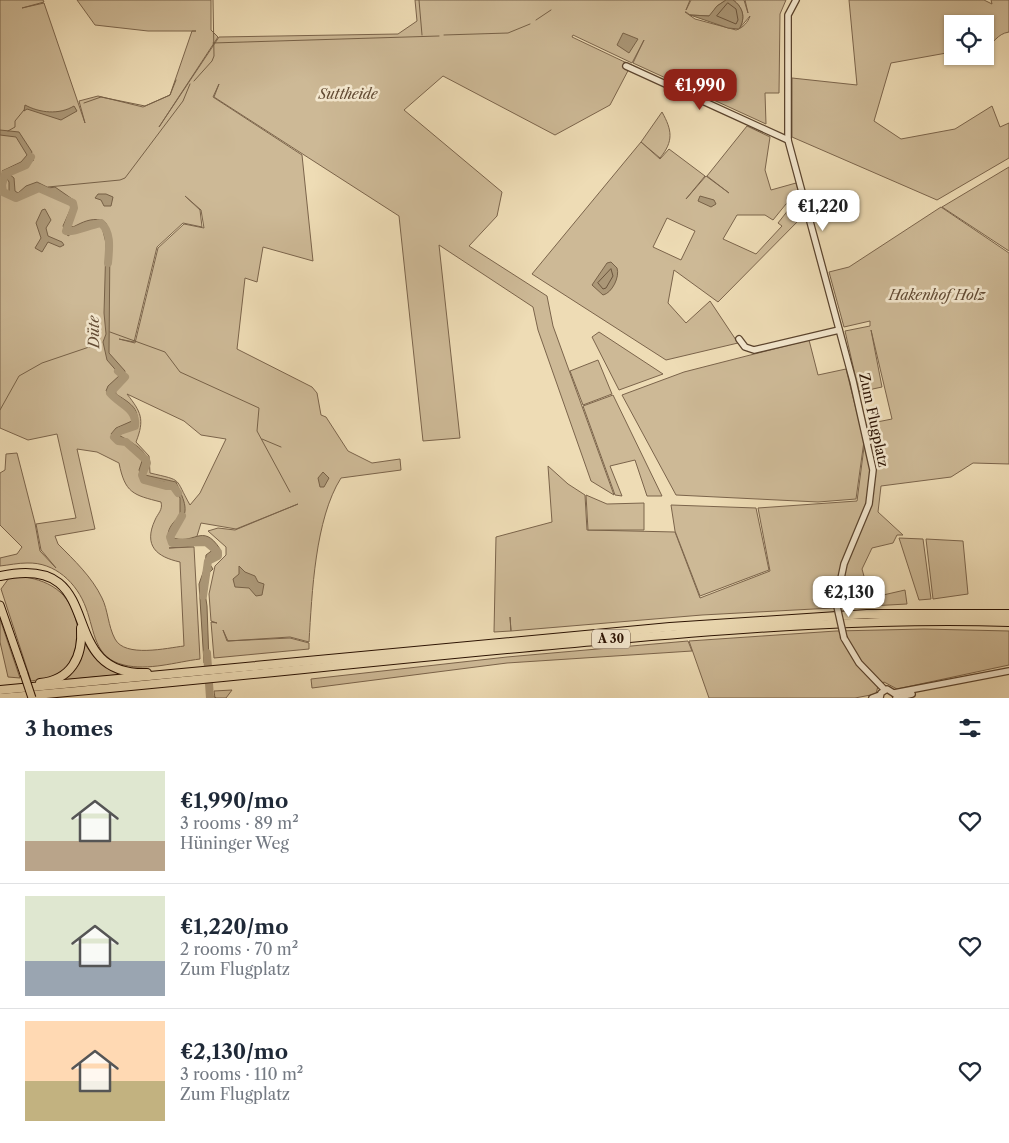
<!DOCTYPE html>
<meta charset="utf-8">
<style>
:root{--surface:#fff;--page:#f2f2f3;--text:#1f2937;--muted:#747a83;--line:#e0e1e3;--accent:#8f2418}
body{margin:0;font-family:"Libre Caslon Text",serif;background:var(--page);color:var(--text);height:100vh;display:flex;flex-direction:column;font-size:19px;white-space:nowrap}
*{box-sizing:border-box;margin:0}
p{font-size:16px;color:var(--muted)}
.icon{flex:none;width:28px;height:28px;fill:none;stroke:currentColor;stroke-width:2;stroke-linecap:round;stroke-linejoin:round}
.map{position:relative;height:698px;overflow:hidden}
.side{display:flex;flex-direction:column;background:var(--surface);flex:1}
.side>*{flex:none}
.controls{position:absolute;left:944px;top:15px;display:grid;gap:10px}
.controls a{display:grid;place-items:center;width:50px;height:50px;border-radius:0px;background:var(--surface);box-shadow:0 1px 4px #0004;font-size:25px}
.price{position:absolute;translate:-50% -42px;padding:0 11px;border-radius:10px;background:#fff;color:#222;font-size:16px;line-height:32px;filter:drop-shadow(0 1px 2px #0008)}
.price::after{content:'';position:absolute;left:50%;top:30px;width:15px;height:11px;margin-left:-8px;background:inherit;clip-path:polygon(0 0,100% 0,50% 100%)}
.price.selected{background:var(--accent);color:#fff}
ul{padding:0;list-style:none}
li{display:flex;align-items:center;gap:15px;height:125px;padding:0 25px}
li+li{border-top:1px solid var(--line)}
li span{display:grid;place-items:center;flex:none;width:140px;height:100px;border-radius:0px;color:#555}
li>.icon{margin-inline-start:auto}
span .icon{width:60px;height:60px;fill:#fffc;stroke-width:1}
li b{font-size:21px}
h2{display:flex;justify-content:space-between;align-items:center;height:60px;padding:0 25px;font-size:21px}
.map>svg:first-child{display:block}
</style>
<div class="map">
<svg width="1009" height="698" viewBox="0 0 1009 698">
<rect width="100%" height="100%" fill="#eedcb5"/>
<filter id="stains"><feTurbulence type="fractalNoise" baseFrequency=".004" numOctaves="4"/><feColorMatrix values="0 0 0 0 .2 0 0 0 0 .09 0 0 0 0 .02 0 0 0 .5 -.17"/></filter>
<radialGradient id="worn" r=".72"><stop offset=".6" stop-color="#630" stop-opacity="0"/><stop offset="1" stop-color="#630" stop-opacity=".3"/></radialGradient>
<g fill="#cdb996" stroke="#7b644b" fill-rule="evenodd">
<path d="M0,0H43L44,2L22,8L44,3L85,123L79,101L98,96L143,107L170,95L192,31H196H148L95,25L77,0H211V30L218,37L159,127L219,37L398,34L417,21L415,0H690L686,10L691,0H726L717,6L710,16L690,15L686,12H685L695,19L736,30C743,28 748,22 750,16L739,29C746,18 743,7 733,0H744L748,13L745,0H786L780,14L779,93H765L766,124L633,63L644,40L632,63L573,35L572,37L631,65L610,105L555,135L443,76L404,110L502,192L497,216L469,246L547,296L553,326L614,495L591,481L538,330L533,307L439,245L460,438L423,441L399,216L214,97L219,84L213,97L302,155L313,261L263,247L257,282L245,278L237,349L312,387L317,393L321,415L326,417L348,451L372,463L400,459L401,470L341,478C315,519 312,593 309,642L290,637L228,641L223,630L227,641L290,638L309,643V649L214,658L211,622L217,623L211,621L209,594L215,566L226,555V547L208,531L218,528L235,530L298,504L236,529L201,523L194,546L169,548L194,547L200,659C176,662 148,671 124,665C94,658 95,632 86,608C77,583 55,562 27,563C18,563 9,565 0,566V558L17,554L22,547L0,525V473L5,470L6,454L17,453L35,523L40,551L56,568L41,550L36,524L76,518L57,434L28,440L0,428ZM185,196L201,210L204,228L184,224L158,248L135,343L119,339L134,342L157,247L183,223L202,227L200,210ZM127,394L184,421L201,435L226,439L200,493L190,505C174,477 184,481 150,473L149,456L136,442C145,419 141,412 127,394ZM77,449L97,452L119,463C125,493 133,495 161,502C163,510 158,513 155,520C143,546 157,557 180,562L184,646C167,648 125,658 115,639C108,626 108,610 102,598C92,577 74,560 58,544L55,536L95,529Z"/>
<path d="M849,0H984L992,4L991,0H1009V32C996,34 995,44 985,46V24H952V52L891,63L874,121L901,139L955,129L992,106L1000,127L1009,123V158L937,200L792,137V78L857,85Z"/>
<path d="M662,112C672,130 674,141 660,158L641,142Z"/>
<path d="M747,126L770,137L765,170L771,190L796,183L800,197L786,204L773,220L765,215H737L723,239L756,254L782,226L778,223L789,209L801,204L804,215L718,302L674,270L668,303L686,323L710,301L738,343L666,360L532,274L641,142L660,159L669,149L705,176L686,199L706,176L729,193L707,176ZM667,218L695,231L681,260L653,247Z"/>
<path d="M1009,167V251L942,207Z"/>
<path d="M941,207L1009,253V464L973,463L951,477L881,486L878,512L903,535H897L893,543L872,548L862,569L870,598L905,590L907,604L702,615L511,631L510,617L511,631L494,632L496,537L552,522L548,466L568,484L585,495L587,530L675,532L700,598L770,571L758,508L857,501L867,424L892,419L871,330L882,387L859,392L845,331L870,326V321L844,327L829,272L849,267Z"/>
<path d="M599,332L663,374L619,390L592,337Z"/>
<path d="M809,340L818,375L846,369L864,441L856,499L818,502L676,495L622,395L684,372Z"/>
<path d="M598,360L612,394L583,405L570,371Z"/>
<path d="M613,395L662,496H647L635,460L610,466L622,496L615,495L583,406Z"/>
<path d="M586,495L607,504L644,503V530H588Z"/>
<path d="M671,505L756,508L769,570L700,596L675,531Z"/>
<path d="M899,538L923,539L931,599L919,600Z"/>
<path d="M926,539L963,541L968,594L933,599Z"/>
<path d="M25,577C37,579 50,583 60,592C79,609 86,649 66,668C57,678 43,679 31,681L1,589L9,578Z"/>
<path d="M0,619L20,678L8,677L0,642Z"/>
<path d="M924,629L1009,631V665L897,689L884,682L878,686L876,694L855,698H709L689,641L836,631Z"/>
<path d="M688,641L692,651L507,663L312,688L311,679L507,657Z"/>
<path d="M84,642C94,660 106,671 127,674L62,680C77,672 83,658 84,642Z"/>
<path d="M232,690L226,698H215L214,691Z"/>
</g>
<g fill="#ab9777" stroke="#776147">
<path d="M726,0H733C743,7 746,18 739,29L728,28L690,15L709,16L717,6Z"/>
<path d="M623,33L638,39L629,53L617,45Z"/>
<path d="M25,105C40,113 59,115 74,106L77,111L61,120L27,109L24,111Z"/>
<path d="M0,130L19,132L32,152L30,157L34,160L8,173L14,178L15,191L18,193L26,186L37,182L49,188L55,187L75,201V206L68,224L73,227C83,222 90,218 102,220L106,223L110,238L109,353L125,371L123,381L115,387L116,394C128,402 141,408 136,424L119,430L117,434C123,438 146,448 146,459C146,466 142,468 145,475L176,482C180,493 191,509 181,520C177,526 172,529 171,537C194,547 202,521 220,549L217,556L211,558L209,563L213,569L206,576L204,586L207,606L209,662L204,663L199,584L205,567L206,555L214,549L199,541L170,542C164,532 173,522 180,516V498L172,484L142,477L139,470L142,461L141,456L125,440L114,438L111,434L116,428L132,421C135,404 115,401 106,391L108,386L120,375L107,360L103,342L106,334L104,313L106,243L101,223C87,223 80,227 68,236L63,226L71,208L69,201L56,193L36,187L15,197L9,195V182L2,171L21,162L27,155L16,137L0,135Z"/>
<path d="M98,194H106L113,197L111,206H104L101,200L95,198Z"/>
<path d="M700,196L714,200L716,204L711,207L698,201Z"/>
<path d="M45,209L51,220L46,228L48,236L62,242L64,245L60,247L48,242L42,252L35,248L41,238L36,223L42,210Z"/>
<path d="M611,262L617,268C620,277 612,293 603,295L592,285L607,263Z"/>
<path d="M323,472L329,478L324,487H320L318,478Z"/>
<path d="M239,566L245,572L255,576L258,582L264,584L262,595L256,596L249,588L235,587L233,579L239,574Z"/>
</g>
<g fill="none" stroke-linecap="round" stroke-linejoin="round">
<g stroke="#6a543c" stroke-width="1">
<path d="M728,3L736,9L738,20L736,24L717,16Z"/>
<path d="M611,269L613,276L606,288L603,289L598,283Z"/>
</g>
<g stroke="#776147" stroke-width="1">
<path d="M419,0L422,35"/>
<path d="M536,20L551,10"/>
<path d="M444,35L508,33L530,24"/>
<path d="M213,43L439,36"/>
<path d="M194,81L212,61L214,56L213,0"/>
<path d="M84,103L101,97L145,106L170,95L176,80"/>
<path d="M8,131L15,127V121L24,110"/>
<path d="M48,187L120,180L125,178L183,101L190,84"/>
<path d="M110,332L165,352L180,372L259,408L257,431L290,492"/>
<path d="M0,410L19,376L42,363L101,343"/>
<path d="M262,439L281,447"/>
<path d="M210,694L216,698"/>
</g>
<g stroke="#ab9777" stroke-width="8">
<path d="M31,157L26,165L5,174L2,185L3,192L16,198L39,188L73,203L74,208L66,231C74,233 89,225 101,223C112,233 109,250 108,263"/>
<path d="M118,371L125,377L110,393C120,405 137,408 135,426L120,431L114,437L118,441L126,442L146,460L147,463L142,475L144,480L166,486H173L178,493"/>
<path d="M182,516L170,537L172,543L206,542L218,552V556L208,561L203,596"/>
<path d="M207,653L210,698"/>
</g>
<g stroke="#5a432d" stroke-width="8">
<g id="minor">
<path d="M796,0L788,15V140L853,381L873,470L869,504L844,564L836,602"/>
<path d="M626,66L788,140"/>
<path d="M793,205L804,200"/>
<path d="M739,339L745,347L754,350L839,330"/>
<path d="M844,638L859,663L885,690"/>
<path d="M894,693L1009,671"/>
<path d="M872,698L880,695"/>
<path d="M880,698L881,693L887,689L895,694"/>
<path d="M896,698L912,694"/>
</g>
</g>
<g stroke="#291000" stroke-width="9">
<path id="major" d="M0,605L24,674"/>
</g>
<g stroke="#291000" stroke-width="10">
<g id="highway">
<path d="M0,576C113,552 50,676 147,673"/>
<path d="M40,683C71,680 83,657 81,628"/>
<path d="M0,690L670,627L867,614H1009"/>
<path d="M0,698C203,681 405,657 608,640C741,628 875,618 1009,622"/>
</g>
</g>
<use href="#minor" stroke="#f4e8cf" stroke-width="5.5"/>
<use href="#major" stroke="#eedcb5" stroke-width="7"/>
<use href="#highway" stroke="#eedcb5" stroke-width="8"/>
<g stroke="#5a432d" stroke-width="8" stroke-linecap="butt">
<path id="minor-bridge" d="M836,602L844,638"/>
</g>
<g stroke="#291000" stroke-width="9" stroke-linecap="butt">
<path id="major-bridge" d="M24,674L32,698"/>
</g>
<use href="#minor-bridge" stroke="#f4e8cf" stroke-width="5.5"/>
<use href="#major-bridge" stroke="#eedcb5" stroke-width="7"/>
</g>
<g text-anchor="middle" stroke-width="5" stroke-linejoin="round" paint-order="stroke">
<rect fill="#f4e8cf" stroke="#66513e" stroke-width="1" x="592" y="629.5" width="38" height="19" rx="4"/>
<g font-size="12" font-weight="bold" fill="#291000">
<text x="611" y="643">A 30</text>
</g>
<g font-size="14" font-style="italic" fill="#624b34" stroke="#f4e8cf">
<text x="348" y="99">Suttheide</text>
<text x="937" y="300">Hakenhof Holz</text>
</g>
<g font-size="14" fill="#291000" stroke="#f4e8cf">
<text transform="translate(874 420) rotate(78)" y="5">Zum Flugplatz</text>
</g>
<g font-size="15" font-style="italic" fill="#644d36" stroke="#f4e8cf">
<text transform="translate(94 332) rotate(-91)" y="5">Düte</text>
</g>
</g>
<rect width="100%" height="100%" filter="url(#stains)"/>
<rect width="100%" height="100%" fill="url(#worn)"/>
</svg>
<div class="controls">
<a><svg class="icon" aria-label="locate" viewBox="0 0 24 24"><circle cx="12" cy="12" r="6"/><path d="M12 2v4M12 18v4M2 12h4M18 12h4"/></svg></a>
</div>
<b class="price selected" style="left:700px;top:111px">€1,990</b>
<b class="price" style="left:823px;top:232px">€1,220</b>
<b class="price" style="left:849px;top:618px">€2,130</b>
</div>
<section class="side">
<h2>3 homes<svg class="icon" aria-label="filters" viewBox="0 0 24 24"><path d="M4 7h16M4 17h16"/><circle cx="9" cy="7" r="2"/><circle cx="15" cy="17" r="2"/></svg></h2>
<ul>
<li><span style="background:linear-gradient(#dfe7d0 70%,#b9a48a 0)"><svg class="icon" aria-label="home" viewBox="0 0 24 24"><path d="M3 11l9-7 9 7M6 9v11h12V9"/></svg></span><div><b>€1,990/mo</b><p>3 rooms · 89 m²</p><p>Hüninger Weg</p></div><svg class="icon" aria-label="heart" viewBox="0 0 24 24"><path d="M12 20l-8-8c-3-5 5-10 8-4 3-6 11-1 8 4z"/></svg></li>
<li><span style="background:linear-gradient(#dfe7d0 65%,#9aa5b1 0)"><svg class="icon" aria-label="home" viewBox="0 0 24 24"><path d="M3 11l9-7 9 7M6 9v11h12V9"/></svg></span><div><b>€1,220/mo</b><p>2 rooms · 70 m²</p><p>Zum Flugplatz</p></div><svg class="icon" aria-label="heart" viewBox="0 0 24 24"><path d="M12 20l-8-8c-3-5 5-10 8-4 3-6 11-1 8 4z"/></svg></li>
<li><span style="background:linear-gradient(#ffd9b3 60%,#c2b280 0)"><svg class="icon" aria-label="home" viewBox="0 0 24 24"><path d="M3 11l9-7 9 7M6 9v11h12V9"/></svg></span><div><b>€2,130/mo</b><p>3 rooms · 110 m²</p><p>Zum Flugplatz</p></div><svg class="icon" aria-label="heart" viewBox="0 0 24 24"><path d="M12 20l-8-8c-3-5 5-10 8-4 3-6 11-1 8 4z"/></svg></li>
</ul>
</section>
